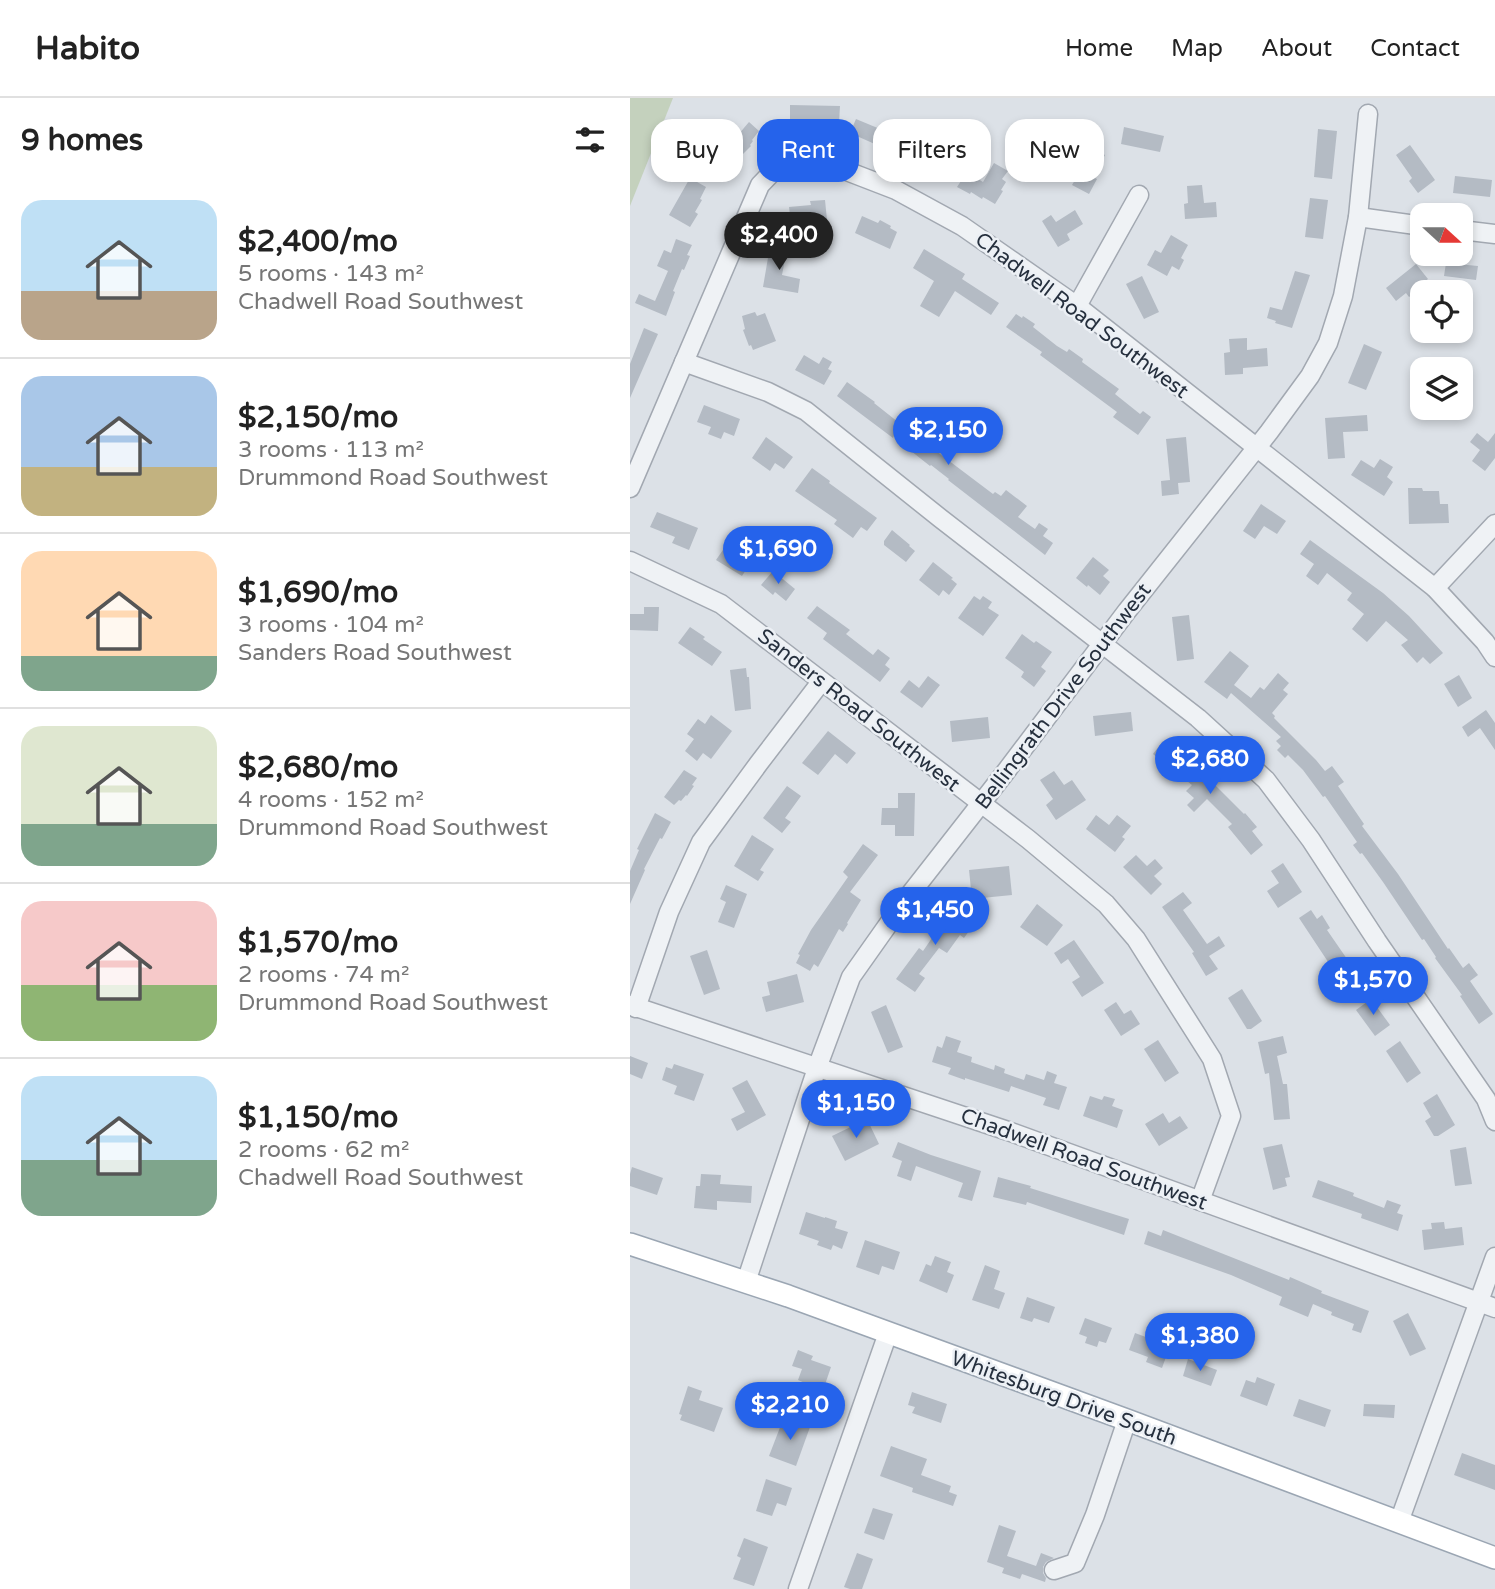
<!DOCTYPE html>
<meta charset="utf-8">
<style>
:root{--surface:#fff;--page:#f2f2f2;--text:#222;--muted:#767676;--line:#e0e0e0;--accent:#2563eb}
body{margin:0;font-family:"Varela Round",sans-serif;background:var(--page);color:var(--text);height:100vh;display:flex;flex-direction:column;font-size:26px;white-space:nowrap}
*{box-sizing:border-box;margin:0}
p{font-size:23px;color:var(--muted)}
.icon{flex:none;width:38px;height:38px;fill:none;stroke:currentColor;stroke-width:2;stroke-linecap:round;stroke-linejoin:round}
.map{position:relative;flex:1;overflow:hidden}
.panel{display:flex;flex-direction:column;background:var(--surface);width:630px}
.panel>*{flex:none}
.hud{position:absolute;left:21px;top:21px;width:665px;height:63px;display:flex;gap:14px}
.needle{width:46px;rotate:111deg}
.tools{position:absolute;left:780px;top:105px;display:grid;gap:14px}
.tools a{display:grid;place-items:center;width:63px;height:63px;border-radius:14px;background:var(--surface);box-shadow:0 4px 10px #0003;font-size:35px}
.price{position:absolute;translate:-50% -60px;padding:0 16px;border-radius:24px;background:var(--accent);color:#fff;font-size:23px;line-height:46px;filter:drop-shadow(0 2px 4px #0008)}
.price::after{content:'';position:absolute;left:50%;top:42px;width:21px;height:16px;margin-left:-10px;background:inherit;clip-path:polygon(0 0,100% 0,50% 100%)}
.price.active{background:#222;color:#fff}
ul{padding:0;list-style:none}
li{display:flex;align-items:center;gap:21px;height:175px;padding:0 21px}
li+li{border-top:2px solid var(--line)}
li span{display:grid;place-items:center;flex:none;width:196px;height:140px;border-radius:21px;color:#555}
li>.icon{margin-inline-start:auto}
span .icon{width:84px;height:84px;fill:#fffc;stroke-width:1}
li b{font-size:30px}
h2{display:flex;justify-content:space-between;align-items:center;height:84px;padding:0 21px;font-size:30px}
.pill{padding:0 24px;border-radius:21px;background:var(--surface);box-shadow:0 4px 10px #0003;font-size:24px;line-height:63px}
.pill.active{background:var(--accent);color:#fff}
header{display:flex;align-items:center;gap:42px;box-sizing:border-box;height:98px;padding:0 35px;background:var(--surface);border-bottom:2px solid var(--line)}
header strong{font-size:33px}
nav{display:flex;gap:38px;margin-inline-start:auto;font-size:24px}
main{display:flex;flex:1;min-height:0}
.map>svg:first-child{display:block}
</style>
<header>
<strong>Habito</strong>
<nav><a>Home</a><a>Map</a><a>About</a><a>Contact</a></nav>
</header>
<main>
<section class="panel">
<h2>9 homes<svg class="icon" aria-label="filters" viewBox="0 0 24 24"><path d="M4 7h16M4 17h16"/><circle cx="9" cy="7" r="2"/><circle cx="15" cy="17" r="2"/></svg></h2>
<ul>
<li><span style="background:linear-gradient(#bfe0f5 65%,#b9a48a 0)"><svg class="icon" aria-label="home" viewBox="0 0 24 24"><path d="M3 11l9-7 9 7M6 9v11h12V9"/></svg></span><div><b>$2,400/mo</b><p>5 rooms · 143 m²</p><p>Chadwell Road Southwest</p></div></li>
<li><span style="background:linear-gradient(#a9c7e8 65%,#c2b280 0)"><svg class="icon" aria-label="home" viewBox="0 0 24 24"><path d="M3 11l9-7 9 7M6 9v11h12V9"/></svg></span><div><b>$2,150/mo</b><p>3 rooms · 113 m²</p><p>Drummond Road Southwest</p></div></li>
<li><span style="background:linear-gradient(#ffd9b3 75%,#7fa58c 0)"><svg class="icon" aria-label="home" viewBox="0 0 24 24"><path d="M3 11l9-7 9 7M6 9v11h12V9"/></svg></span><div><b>$1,690/mo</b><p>3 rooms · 104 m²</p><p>Sanders Road Southwest</p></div></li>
<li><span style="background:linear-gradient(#dfe7d0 70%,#7fa58c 0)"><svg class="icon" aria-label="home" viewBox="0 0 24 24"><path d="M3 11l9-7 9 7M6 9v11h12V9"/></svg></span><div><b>$2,680/mo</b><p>4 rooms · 152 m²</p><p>Drummond Road Southwest</p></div></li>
<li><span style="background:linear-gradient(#f6c9c9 60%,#8fb573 0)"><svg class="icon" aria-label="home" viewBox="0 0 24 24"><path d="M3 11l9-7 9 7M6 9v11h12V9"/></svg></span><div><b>$1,570/mo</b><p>2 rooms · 74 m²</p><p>Drummond Road Southwest</p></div></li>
<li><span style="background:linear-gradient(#bfe0f5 60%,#7fa58c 0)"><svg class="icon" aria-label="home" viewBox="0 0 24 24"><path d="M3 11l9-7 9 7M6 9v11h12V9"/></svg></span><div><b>$1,150/mo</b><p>2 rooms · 62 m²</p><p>Chadwell Road Southwest</p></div></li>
</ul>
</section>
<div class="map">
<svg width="865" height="1491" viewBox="0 0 865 1491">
<rect width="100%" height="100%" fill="#dce1e7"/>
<path fill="#c4d1bd" d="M0,0H43L0,108Z"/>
<g fill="#b4bbc4">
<path d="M160,7L210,8L209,25L160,24Z"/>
<path d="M226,21L262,36L256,51L220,35Z"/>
<path d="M119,24L129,33L122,42L123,43L120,47L121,48L104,65L91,53L99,44L87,33L94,25L108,37Z"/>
<path d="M494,29L534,38L530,54L491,46Z"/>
<path d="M688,31L707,33L702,81L684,79Z"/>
<path d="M291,41L322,55L312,79L281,66Z"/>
<path d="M780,47L805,82L788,95L779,83L782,80L766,57Z"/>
<path d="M464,51L475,57L469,68L471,69L465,80L467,81L459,96L442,87L445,82L439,79L448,63L455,67Z"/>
<path d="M364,65L378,73L372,81L376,84L371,92L373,93L365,106L353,99L352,101L341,94L340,96L327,89L337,74L353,84Z"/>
<path d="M825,78L862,82L860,99L823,95Z"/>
<path d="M60,80L76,89L70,101L72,102L65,114L68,116L60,129L39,117Z"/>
<path d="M572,87L574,105L586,104L587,119L555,121L554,106L558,105L557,88Z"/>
<path d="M680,100L698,102L693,141L675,139Z"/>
<path d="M195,102L197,122L161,125L159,109L181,107L180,103Z"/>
<path d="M445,112L453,126L437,136L440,142L428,149L412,123L421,117L426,124Z"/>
<path d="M232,118L248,125L250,122L261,128L260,130L267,134L260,151L225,135Z"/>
<path d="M541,137L558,147L551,160L554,162L549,172L542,168L537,178L517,167L525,152L531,155Z"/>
<path d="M46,141L62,147L57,157L60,158L54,172L52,171L43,193L45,194L36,218L5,205L9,196L25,203L38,173L27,168L34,152L41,155Z"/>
<path d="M140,148L157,151L152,177L170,181L168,195L133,189Z"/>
<path d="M294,151L335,176L332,181L369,205L361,217L325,193L309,219L290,208L304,183L283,170Z"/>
<path d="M816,165L848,168L846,182L814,178Z"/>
<path d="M786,166L798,181L788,189L789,192L779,199L776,195L766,203L756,190Z"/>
<path d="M665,173L680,177L662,230L645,225L646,223L637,220L640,209L652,212Z"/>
<path d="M512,178L529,214L514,221L496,186Z"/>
<path d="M125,214L127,218L135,215L146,243L123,252L121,247L119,248L113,232L115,231L112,218Z"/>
<path d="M386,216L392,220L393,218L405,226L403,229L427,248L437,254L439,251L453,261L452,264L489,291L485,296L510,316L513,313L521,319L508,337L483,319L487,314L410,257L412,254L376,229Z"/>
<path d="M14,230L28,236L0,300V266Z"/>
<path d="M617,240V252L637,250L638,268L613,270V276L595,277L594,255L600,254L599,241Z"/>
<path d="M734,246L752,254L736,292L718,285Z"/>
<path d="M174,257L189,266L193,259L202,264L198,271L202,273L194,287L165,272Z"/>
<path d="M217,284L245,304L244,305L268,324L278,312L288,320L279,332L295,345L302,336L313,345L306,353L363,396L365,394L371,398L376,392L397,408L388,419L405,431L409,425L418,431L413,438L423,445L415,457L318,382L319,381L301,367L300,368L281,353L282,352L264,338L263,340L207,298Z"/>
<path d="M74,307L110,321L104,338L94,334L91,341L78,336L81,329L67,324Z"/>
<path d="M737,317L738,333L713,334L715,360L698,361L695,320Z"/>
<path d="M847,335L858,344L865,335V360L855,373L842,363L850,352L840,344Z"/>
<path d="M136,339L163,359L154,371L145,365L140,373L122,360Z"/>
<path d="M556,339L560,384L548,385L549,396L532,398L531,383L540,382L536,341Z"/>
<path d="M750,361L763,369L757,379L763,384L754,398L721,377L731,362L744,370Z"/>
<path d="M182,370L200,383L199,385L247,420L237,433L231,429L223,440L204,426L207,422L165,393Z"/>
<path d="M778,390H792L793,393H809L810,406H818L819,425L779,426Z"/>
<path d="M631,406L656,423L647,436L634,428L625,441L613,433Z"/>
<path d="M27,414L68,430L59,452L42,445L45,439L20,429Z"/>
<path d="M262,432L280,447L279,448L285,453L276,464L254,447V443Z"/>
<path d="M680,442L753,495L779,518L813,555L800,566L793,559L787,565L771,547L778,542L756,523L737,544L722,531L734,516L717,502L722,495L697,475L688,487L676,478L684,466L670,456Z"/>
<path d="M95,449L121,464L112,478L86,462Z"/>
<path d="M463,459L479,472L473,478L480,484L470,497L458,487L457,489L446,480Z"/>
<path d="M303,464L323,480L321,481L327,486L319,497L313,492L309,498L289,482Z"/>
<path d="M143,473L165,491L156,503L145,494L143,497L131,487Z"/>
<path d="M344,498L350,502L353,498L362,504L358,510L369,517L353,538L328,520Z"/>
<path d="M187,508L220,532L216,536L243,557L248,551L260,560L255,567L260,571L250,584L193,541L197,535L177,520Z"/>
<path d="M14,509H29L28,533L0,532V516H14Z"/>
<path d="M559,517L564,561L547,563L542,519Z"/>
<path d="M60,529L75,539L73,541L92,554L82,568L48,545Z"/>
<path d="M392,536L404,545L406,543L422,554L411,569L416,573L404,589L391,579L394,574L375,560Z"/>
<path d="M600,553L619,568L604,587L621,600L630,589L634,592L648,575L659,585L653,592L658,596L642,615L645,618L644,620L686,662L695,673L702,668L714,684L708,688L734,726L732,728L768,776L818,851L819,850L833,870L839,865L848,877L840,883L863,916L849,926L830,898L832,897L805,860L806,859L794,841L792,842L753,784L732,755L730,756L723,747L727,744L695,698L693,699L673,672L658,657L655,660L647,652L651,648L646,643L651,639L601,595L597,601L574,584Z"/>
<path d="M116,570L117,579H119L121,611L105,613L100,572Z"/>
<path d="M829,577L842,600L828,609L814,586Z"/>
<path d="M298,578L310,587L292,610L270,594L279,582L289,590Z"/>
<path d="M856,612L865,625V652L850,630L838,639L832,629Z"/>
<path d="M501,614L503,633L465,638L463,618Z"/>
<path d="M81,617L102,633L81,661L73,655L67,663L55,653L64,641L57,636L68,621L75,626Z"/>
<path d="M358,619L360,640L322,644L320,623Z"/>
<path d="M198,633L226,655L217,666L205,656L188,677L172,665Z"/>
<path d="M533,643L548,656L550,652L562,662L561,663L614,716L615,715L627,729L622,733L633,747L621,757L598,729L602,726L577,701L564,714L557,707L564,700L556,693L562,687L523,656Z"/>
<path d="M54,672L67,680L62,687L64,688L57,698L56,697L51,703L49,702L44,707L34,699Z"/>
<path d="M424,673L434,687L442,682L456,702L426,722L416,707L423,701L410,682Z"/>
<path d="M157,688L171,698L155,720L161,724L152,735L133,720Z"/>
<path d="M268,695H285L284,738H265V727H251L252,710H268Z"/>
<path d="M25,715L41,724L32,741L30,740L14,771L15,772L0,806V773L9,752L7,751Z"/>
<path d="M466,717L479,727L487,717L501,728L492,739L495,741L485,754L456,731Z"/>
<path d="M122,737L144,751L130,772L134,774L128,783L104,768Z"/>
<path d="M233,746L248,757L220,794L231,802L217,825L218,826L213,834L209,831L188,869L184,866L180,873L166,865L170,857L168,856L181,832L218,779L213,774Z"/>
<path d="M506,757L517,768L525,761L533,770L524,778L532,786L521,797L493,769Z"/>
<path d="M653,765L672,794L648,810L637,793L649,785L641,773Z"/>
<path d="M379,768L382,797L342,801L339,772Z"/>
<path d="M96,787L117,796L104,830L88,824L96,804L90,801Z"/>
<path d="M553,794L562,805L553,812L577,846L589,838L595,848L579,858L588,871L576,878L562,855L564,854L532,809Z"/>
<path d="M407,806L433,827L417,848L390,829Z"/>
<path d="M318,808L344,826L334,840L330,837L317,855L309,850L289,876L295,880L285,894L266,881L289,850L293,853L313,824L309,821Z"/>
<path d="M681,812L687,821L692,817L700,830L697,832L726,874L728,873L735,883L718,894L669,820Z"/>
<path d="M444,842L474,885L452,899L442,884L450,879L438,861L431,866L424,855Z"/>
<path d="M77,852L90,891L74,897L60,858Z"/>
<path d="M167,876L174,904L136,914L132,899L140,897L137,884Z"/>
<path d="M612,891L632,923L621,931H617L598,900Z"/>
<path d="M741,901L760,927L745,938L726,912Z"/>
<path d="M486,904L494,916L501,912L510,926L491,938L474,912Z"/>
<path d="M256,907L273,949L258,955L241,914Z"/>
<path d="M316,938L331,943L327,954L342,959L341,964L364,972L365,967L375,971L374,975L394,982L396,976L414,982L417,973L427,977L424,985L437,989L429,1012L413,1007L416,1000L381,988L379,994L335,980V982L318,976L321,970L302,964L307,948L312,950Z"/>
<path d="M653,938L657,955L647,958L653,986H657L660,1021L644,1022L639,975L635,976L628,944Z"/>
<path d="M528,942L549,975L535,984L514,951Z"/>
<path d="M770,943L791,975L777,985L756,953Z"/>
<path d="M0,958L18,965L12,981L0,976Z"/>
<path d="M44,966L74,976L64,1003L44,996L47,988L32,982L36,969L42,971Z"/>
<path d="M117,982L136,1017L107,1033L101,1021L115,1014L102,990Z"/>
<path d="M807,996L825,1027L808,1038H804L795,1023L801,1019L793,1005Z"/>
<path d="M460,998L472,1002L474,998L485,1001L482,1008L493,1012L487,1030L453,1018Z"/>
<path d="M533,1015L539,1025L550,1018L558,1030L529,1048L515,1026Z"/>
<path d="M237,1021L249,1046L215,1063L202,1038Z"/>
<path d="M268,1044L301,1057L351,1073L342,1103L328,1099L333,1085L286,1068L281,1083L267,1078L272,1063L262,1059Z"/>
<path d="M652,1046L660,1079L655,1080L657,1088L643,1092L633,1050Z"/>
<path d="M836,1049L842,1086L825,1088L820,1052Z"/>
<path d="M2,1069L33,1080L27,1097L0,1088V1076Z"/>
<path d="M71,1076L91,1077L90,1086L122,1088L121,1105L87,1103V1112L64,1110L66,1088H70Z"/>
<path d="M368,1079L401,1088L400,1090L499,1121L494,1137L397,1104L396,1107L363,1099Z"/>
<path d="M688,1082L724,1095L723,1098L754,1110L757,1102L771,1107L767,1115L773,1117L768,1133L731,1120L732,1116L682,1099Z"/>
<path d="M176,1114L195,1120V1119L207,1123L205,1130L218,1134L212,1151L203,1147L201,1152L187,1147L189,1143L169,1136Z"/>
<path d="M814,1124L815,1131L832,1129L834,1147L794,1152L792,1132L802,1131L801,1125Z"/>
<path d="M533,1132L659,1182L660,1179L692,1193L691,1195L739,1213L731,1235L722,1232L724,1226L701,1217L702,1214L683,1206L678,1219L649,1207L652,1199L601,1177L514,1146L518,1133L531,1138Z"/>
<path d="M235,1142L270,1154L264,1172L252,1168L249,1177L226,1169Z"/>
<path d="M305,1158L321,1164L317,1174L324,1177L317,1195L289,1183L296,1166L301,1168Z"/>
<path d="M355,1167L370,1173L364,1191L375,1195L369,1211L342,1202Z"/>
<path d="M397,1199L425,1209L419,1225L404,1220L402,1224L390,1220Z"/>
<path d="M778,1215L796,1251L780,1258L763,1223Z"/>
<path d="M455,1220L482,1230L476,1245L469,1243L467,1249L455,1245L457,1239L449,1236Z"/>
<path d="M505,1235L540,1248L532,1270L516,1264L518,1259L499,1252Z"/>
<path d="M168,1252L183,1258L181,1262L201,1269L187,1310L168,1303L175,1285L168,1282L172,1271L162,1268Z"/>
<path d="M558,1261L587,1272L581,1288L553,1278Z"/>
<path d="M627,1279L645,1286L637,1308L610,1298L616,1282L625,1285Z"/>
<path d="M58,1288L72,1293L69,1302L93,1310L84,1334L50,1322L52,1317L49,1316Z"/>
<path d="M282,1294L317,1306L311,1325L282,1315L285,1309L278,1307Z"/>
<path d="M669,1301L701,1312L695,1329L663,1318Z"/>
<path d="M734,1306L765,1307L764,1320L733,1318Z"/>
<path d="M154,1319L180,1329L166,1368L139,1358Z"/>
<path d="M261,1348L297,1361L291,1377L321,1388L319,1394L327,1397L323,1408L282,1394L283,1390L250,1378Z"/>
<path d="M832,1355L865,1367V1392L824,1377Z"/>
<path d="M136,1381L162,1390L156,1408L147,1405L142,1418L126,1413Z"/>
<path d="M243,1410L263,1416L254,1442L234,1435Z"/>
<path d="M369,1427L386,1433L377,1458L406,1468L411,1455L424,1460L416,1464L413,1469V1475L416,1480L415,1484L392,1476L390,1481L372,1475L374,1470L357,1464Z"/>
<path d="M114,1440L138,1449L124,1488L103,1481L111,1460L107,1458Z"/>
<path d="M227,1455L243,1461L232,1491H220L214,1489Z"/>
</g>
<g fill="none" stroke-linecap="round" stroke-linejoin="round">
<g stroke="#a2a8b1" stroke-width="21">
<g id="minor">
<path d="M728,119L793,128"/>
<path d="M831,132L865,136"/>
<path d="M447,208L509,97"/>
<path d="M54,264L138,294L176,313L310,420L568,620L636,682L681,742L747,843L856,1001L865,1023"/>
<path d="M0,390L130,87L154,62L196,65L266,92L332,128L447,208L805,490L855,544L865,559"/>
<path d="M0,463L91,506L398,741L476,806L506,841L582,961L601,1018L570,1103"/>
<path d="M805,490L865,426"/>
<path d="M0,907L378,1033L865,1210"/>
<path d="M6,910L39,814L71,744L129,665L191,584"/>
<path d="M116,1184L187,970L221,879L274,804L374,676L497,513L639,334L680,278L698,245L713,198L728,119L738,16"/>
<path d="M769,1424L865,1159"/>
<path d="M424,1472L445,1465L465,1417L497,1322"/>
<path d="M168,1491L258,1235"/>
</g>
</g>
<g stroke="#9ba6b3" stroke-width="24">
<path id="major" d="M0,1146L158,1198L497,1322L865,1460"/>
</g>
<use href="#minor" stroke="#eff2f5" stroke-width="18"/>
<use href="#major" stroke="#fff" stroke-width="21"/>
</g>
<g text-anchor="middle" stroke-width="5" stroke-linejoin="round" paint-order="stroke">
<g font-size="21" fill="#26303e" stroke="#ecf0f5">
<text transform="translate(452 217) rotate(37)" y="7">Chadwell Road Southwest</text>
<text transform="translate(433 598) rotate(-53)" y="7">Bellingrath Drive Southwest</text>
<text transform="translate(229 612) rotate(38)" y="7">Sanders Road Southwest</text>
<text transform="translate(454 1061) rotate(20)" y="7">Chadwell Road Southwest</text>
<text transform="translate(434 1300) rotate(20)" y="7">Whitesburg Drive South</text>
</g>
</g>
</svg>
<div class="tools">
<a><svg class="needle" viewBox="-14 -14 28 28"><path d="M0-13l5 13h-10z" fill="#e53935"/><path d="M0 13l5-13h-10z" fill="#767676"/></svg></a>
<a><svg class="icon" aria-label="locate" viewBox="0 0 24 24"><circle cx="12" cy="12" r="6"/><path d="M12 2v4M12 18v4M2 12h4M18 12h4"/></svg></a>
<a><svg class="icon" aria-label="layers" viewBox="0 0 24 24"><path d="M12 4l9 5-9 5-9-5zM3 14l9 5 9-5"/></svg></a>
</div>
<b class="price active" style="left:149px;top:174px">$2,400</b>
<b class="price" style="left:318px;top:369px">$2,150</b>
<b class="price" style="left:148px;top:488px">$1,690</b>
<b class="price" style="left:580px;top:698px">$2,680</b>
<b class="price" style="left:305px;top:849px">$1,450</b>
<b class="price" style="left:743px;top:919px">$1,570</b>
<b class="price" style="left:226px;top:1042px">$1,150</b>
<b class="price" style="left:570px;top:1275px">$1,380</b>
<b class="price" style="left:160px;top:1344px">$2,210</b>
<div class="hud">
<a class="pill">Buy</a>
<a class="pill active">Rent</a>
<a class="pill">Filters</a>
<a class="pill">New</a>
</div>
</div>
</main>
